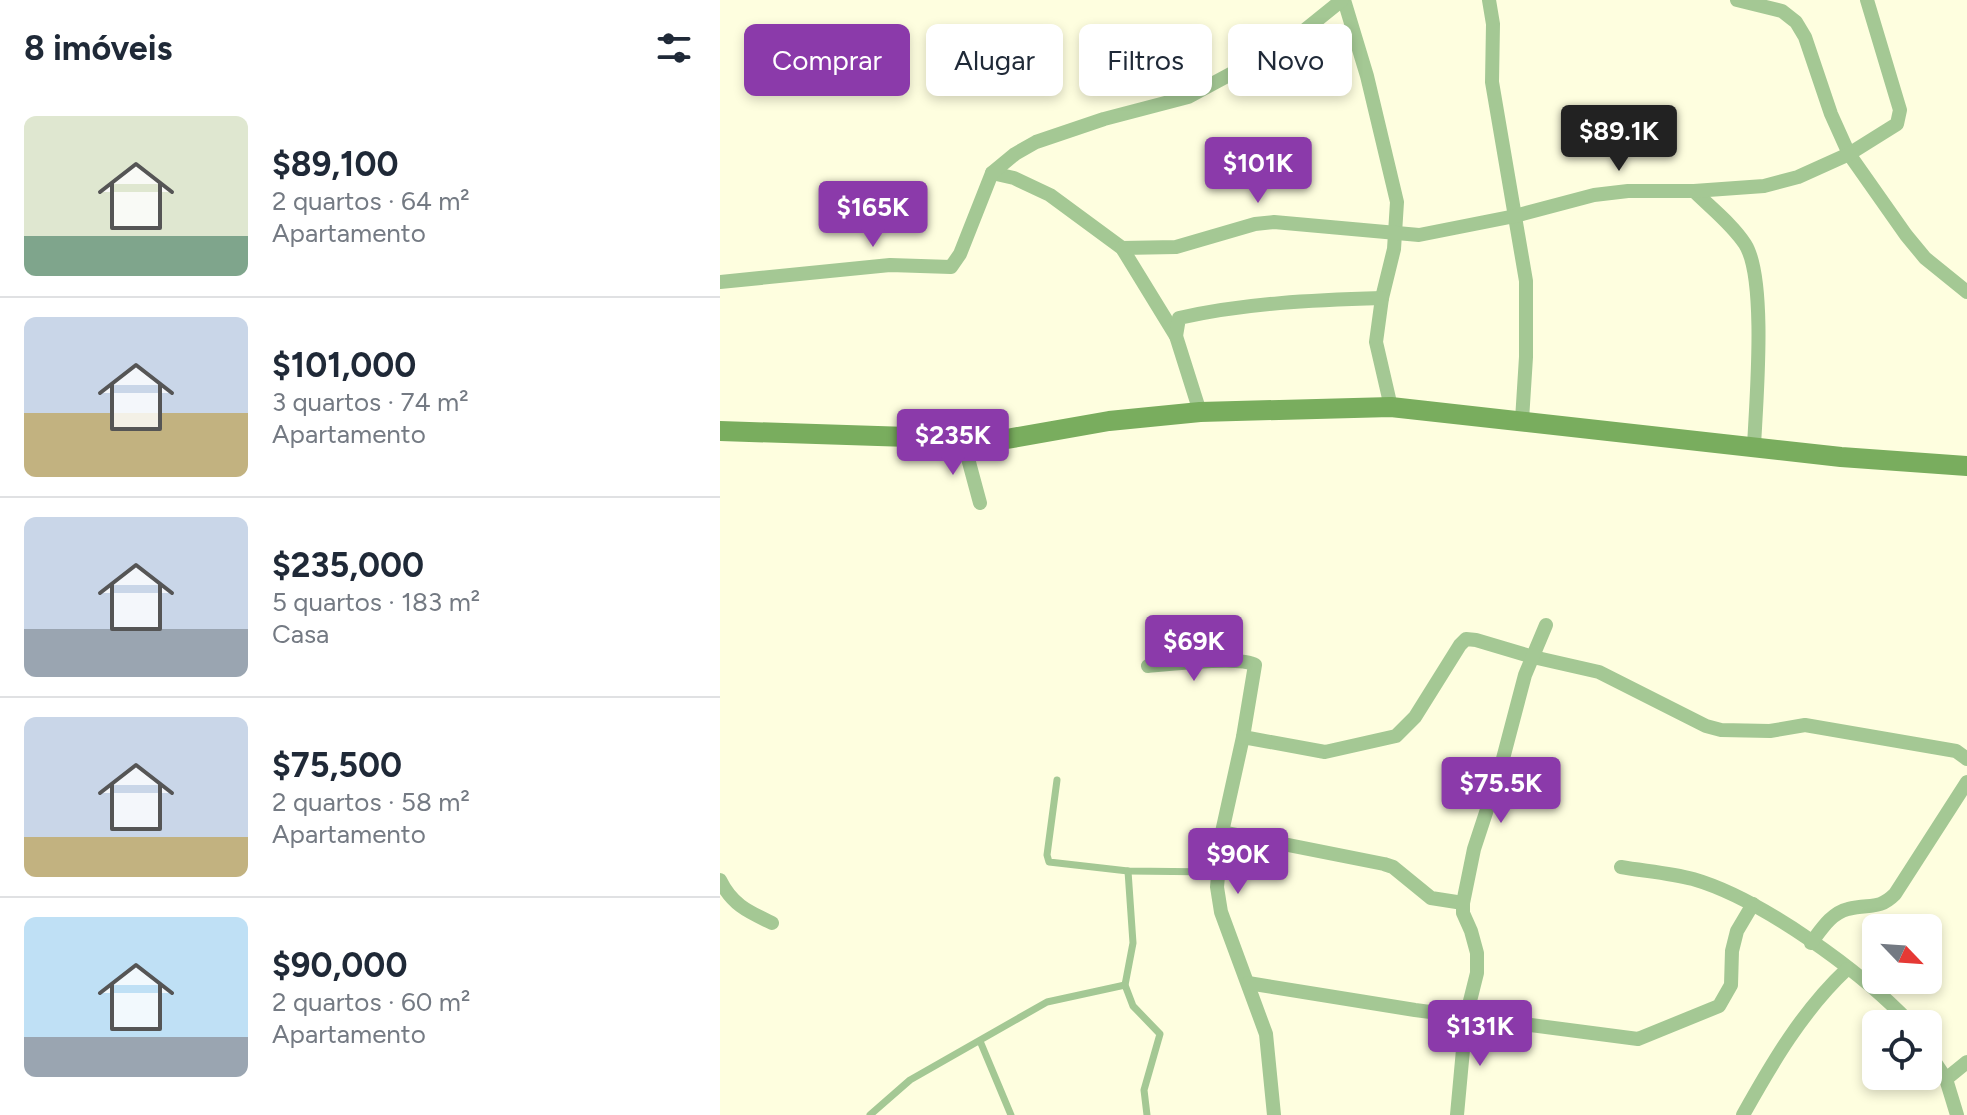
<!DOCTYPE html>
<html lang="pt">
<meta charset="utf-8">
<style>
:root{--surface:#fff;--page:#f6f6f7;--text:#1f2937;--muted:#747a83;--line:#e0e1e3;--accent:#8b3aaa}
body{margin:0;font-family:Figtree,sans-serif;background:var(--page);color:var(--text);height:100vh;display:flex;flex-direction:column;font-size:30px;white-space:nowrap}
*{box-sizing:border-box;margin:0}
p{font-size:26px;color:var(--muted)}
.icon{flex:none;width:44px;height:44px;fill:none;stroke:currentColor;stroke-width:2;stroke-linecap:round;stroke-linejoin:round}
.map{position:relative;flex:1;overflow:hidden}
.sheet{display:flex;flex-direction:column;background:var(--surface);width:720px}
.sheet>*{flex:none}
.guide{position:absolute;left:24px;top:24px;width:760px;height:72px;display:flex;gap:16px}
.needle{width:52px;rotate:115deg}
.fabs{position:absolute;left:1142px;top:914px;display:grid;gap:16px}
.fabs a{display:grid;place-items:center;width:80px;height:80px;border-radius:12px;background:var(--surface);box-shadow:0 4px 12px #0003;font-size:40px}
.price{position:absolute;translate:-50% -68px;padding:0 18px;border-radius:8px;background:var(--accent);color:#fff;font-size:26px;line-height:52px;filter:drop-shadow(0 2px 4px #0008)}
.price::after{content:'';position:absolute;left:50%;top:48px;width:24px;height:18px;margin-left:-12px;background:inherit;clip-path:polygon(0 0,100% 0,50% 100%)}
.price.on{background:#222;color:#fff}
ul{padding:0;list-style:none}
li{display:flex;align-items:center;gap:24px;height:200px;padding:0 24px}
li+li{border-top:2px solid var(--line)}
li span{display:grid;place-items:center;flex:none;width:224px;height:160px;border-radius:12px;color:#555}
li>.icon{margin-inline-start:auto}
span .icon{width:96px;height:96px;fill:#fffc;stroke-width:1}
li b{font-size:34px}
h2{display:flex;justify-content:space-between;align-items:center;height:96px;padding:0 24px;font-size:34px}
.tag{padding:0 28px;border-radius:12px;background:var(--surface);box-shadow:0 4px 12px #0003;font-size:28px;line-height:72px}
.tag.on{background:var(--accent);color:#fff}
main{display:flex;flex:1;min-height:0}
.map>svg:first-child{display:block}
</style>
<main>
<section class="sheet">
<h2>8 imóveis<svg class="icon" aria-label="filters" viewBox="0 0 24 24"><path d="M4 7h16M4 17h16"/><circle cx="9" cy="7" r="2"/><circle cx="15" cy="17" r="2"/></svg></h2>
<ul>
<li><span style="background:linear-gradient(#dfe7d0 75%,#7fa58c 0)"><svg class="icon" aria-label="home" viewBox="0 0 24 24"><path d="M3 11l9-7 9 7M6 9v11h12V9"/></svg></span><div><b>$89,100</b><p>2 quartos · 64 m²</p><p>Apartamento</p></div></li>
<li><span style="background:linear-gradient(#c9d6e8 60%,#c2b280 0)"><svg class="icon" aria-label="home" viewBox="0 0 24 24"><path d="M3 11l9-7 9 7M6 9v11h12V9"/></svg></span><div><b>$101,000</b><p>3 quartos · 74 m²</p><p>Apartamento</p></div></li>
<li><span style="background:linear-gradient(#c9d6e8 70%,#9aa5b1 0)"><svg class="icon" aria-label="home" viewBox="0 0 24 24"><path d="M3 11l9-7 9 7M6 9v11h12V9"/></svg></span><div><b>$235,000</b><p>5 quartos · 183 m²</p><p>Casa</p></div></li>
<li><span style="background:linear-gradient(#c9d6e8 75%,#c2b280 0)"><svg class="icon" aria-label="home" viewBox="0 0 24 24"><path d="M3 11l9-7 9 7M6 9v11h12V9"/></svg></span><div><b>$75,500</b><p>2 quartos · 58 m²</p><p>Apartamento</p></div></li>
<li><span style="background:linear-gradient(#bfe0f5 75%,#9aa5b1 0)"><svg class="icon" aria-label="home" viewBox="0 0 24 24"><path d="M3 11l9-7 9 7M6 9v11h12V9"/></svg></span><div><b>$90,000</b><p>2 quartos · 60 m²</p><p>Apartamento</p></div></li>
</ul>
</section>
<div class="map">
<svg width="1247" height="1115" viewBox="0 0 1247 1115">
<rect width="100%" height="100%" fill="#fefedf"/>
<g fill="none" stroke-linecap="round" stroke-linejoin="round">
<g stroke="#a4c894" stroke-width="7">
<path d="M337,780L327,855L329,862L408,871L497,872"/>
<path d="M408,871L413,943L405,985L413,1006L440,1034L424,1090L427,1115"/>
<path d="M260,1041L291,1115"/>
<path d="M150,1115L190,1080L327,1002L405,985"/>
</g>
<g stroke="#a4c894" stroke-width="14">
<path d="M624,0L647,76L677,202L674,249L662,298L656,342L671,407"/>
<path d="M769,0L773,24L772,82L806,281V357L802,420"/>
<path d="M1017,0L1062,11L1076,22L1085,37L1111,114L1129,154L1186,235L1205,258L1247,292"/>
<path d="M272,173L294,178L330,195L402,248L456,336L480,412"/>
<path d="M974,191C991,208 1012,224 1025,244C1047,278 1036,403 1034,446"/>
<path d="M402,248L456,247L535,224L554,222L699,235L795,216L874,195L908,191H974L1044,186L1078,177L1129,154L1177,124L1180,110L1147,0"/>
<path d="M0,282L170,265L231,267L240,254L272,173L295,154L316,142L384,119L468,97L570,42L622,0"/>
<path d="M456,336L459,318C526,303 593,300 662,298"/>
<path d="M243,440L260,503"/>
<path d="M428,666C448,664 521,656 535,665L523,737L502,832L497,887L501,912L546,1034L554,1115"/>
<path d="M523,737L605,752L676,736L695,717L740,645L746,639L756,640L813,657L879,672L986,726L1001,730L1050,731L1085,725L1236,751L1247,759"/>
<path d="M502,832L664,864L673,867L711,898L743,903"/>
<path d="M901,867C924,871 950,873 973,879C1042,899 1142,972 1191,1024"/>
<path d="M0,880C12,905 29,912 52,923"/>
<path d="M1091,943C1101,930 1111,913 1128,909C1149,903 1158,911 1175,894L1247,782"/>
<path d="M528,983L695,1010L918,1039L999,1006L1011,985L1012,951L1017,931L1033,904"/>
<path d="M1208,1052L1226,1079L1237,1115"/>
<path d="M1226,1079L1247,1062"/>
<path d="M737,1115L746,1017L757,973V953L751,931L743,913V903L754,849L780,770L805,675L826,625"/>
<path d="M1023,1115C1052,1063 1083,1010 1127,969"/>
</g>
<path stroke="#79ad5e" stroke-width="20" d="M0,431L281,440L389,421L480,412L671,407L1121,457L1247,466"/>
</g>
</svg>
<div class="fabs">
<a><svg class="needle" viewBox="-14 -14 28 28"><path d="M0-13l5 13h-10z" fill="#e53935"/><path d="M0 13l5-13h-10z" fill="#747a83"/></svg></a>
<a><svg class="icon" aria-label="locate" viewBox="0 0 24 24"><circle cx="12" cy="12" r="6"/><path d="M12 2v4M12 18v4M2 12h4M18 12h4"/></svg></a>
</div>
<b class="price on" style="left:899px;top:173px">$89.1K</b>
<b class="price" style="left:538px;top:205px">$101K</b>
<b class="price" style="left:153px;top:249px">$165K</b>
<b class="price" style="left:233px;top:477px">$235K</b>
<b class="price" style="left:474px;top:683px">$69K</b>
<b class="price" style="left:781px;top:825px">$75.5K</b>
<b class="price" style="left:518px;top:896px">$90K</b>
<b class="price" style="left:760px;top:1068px">$131K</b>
<div class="guide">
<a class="tag on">Comprar</a>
<a class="tag">Alugar</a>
<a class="tag">Filtros</a>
<a class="tag">Novo</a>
</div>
</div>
</main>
